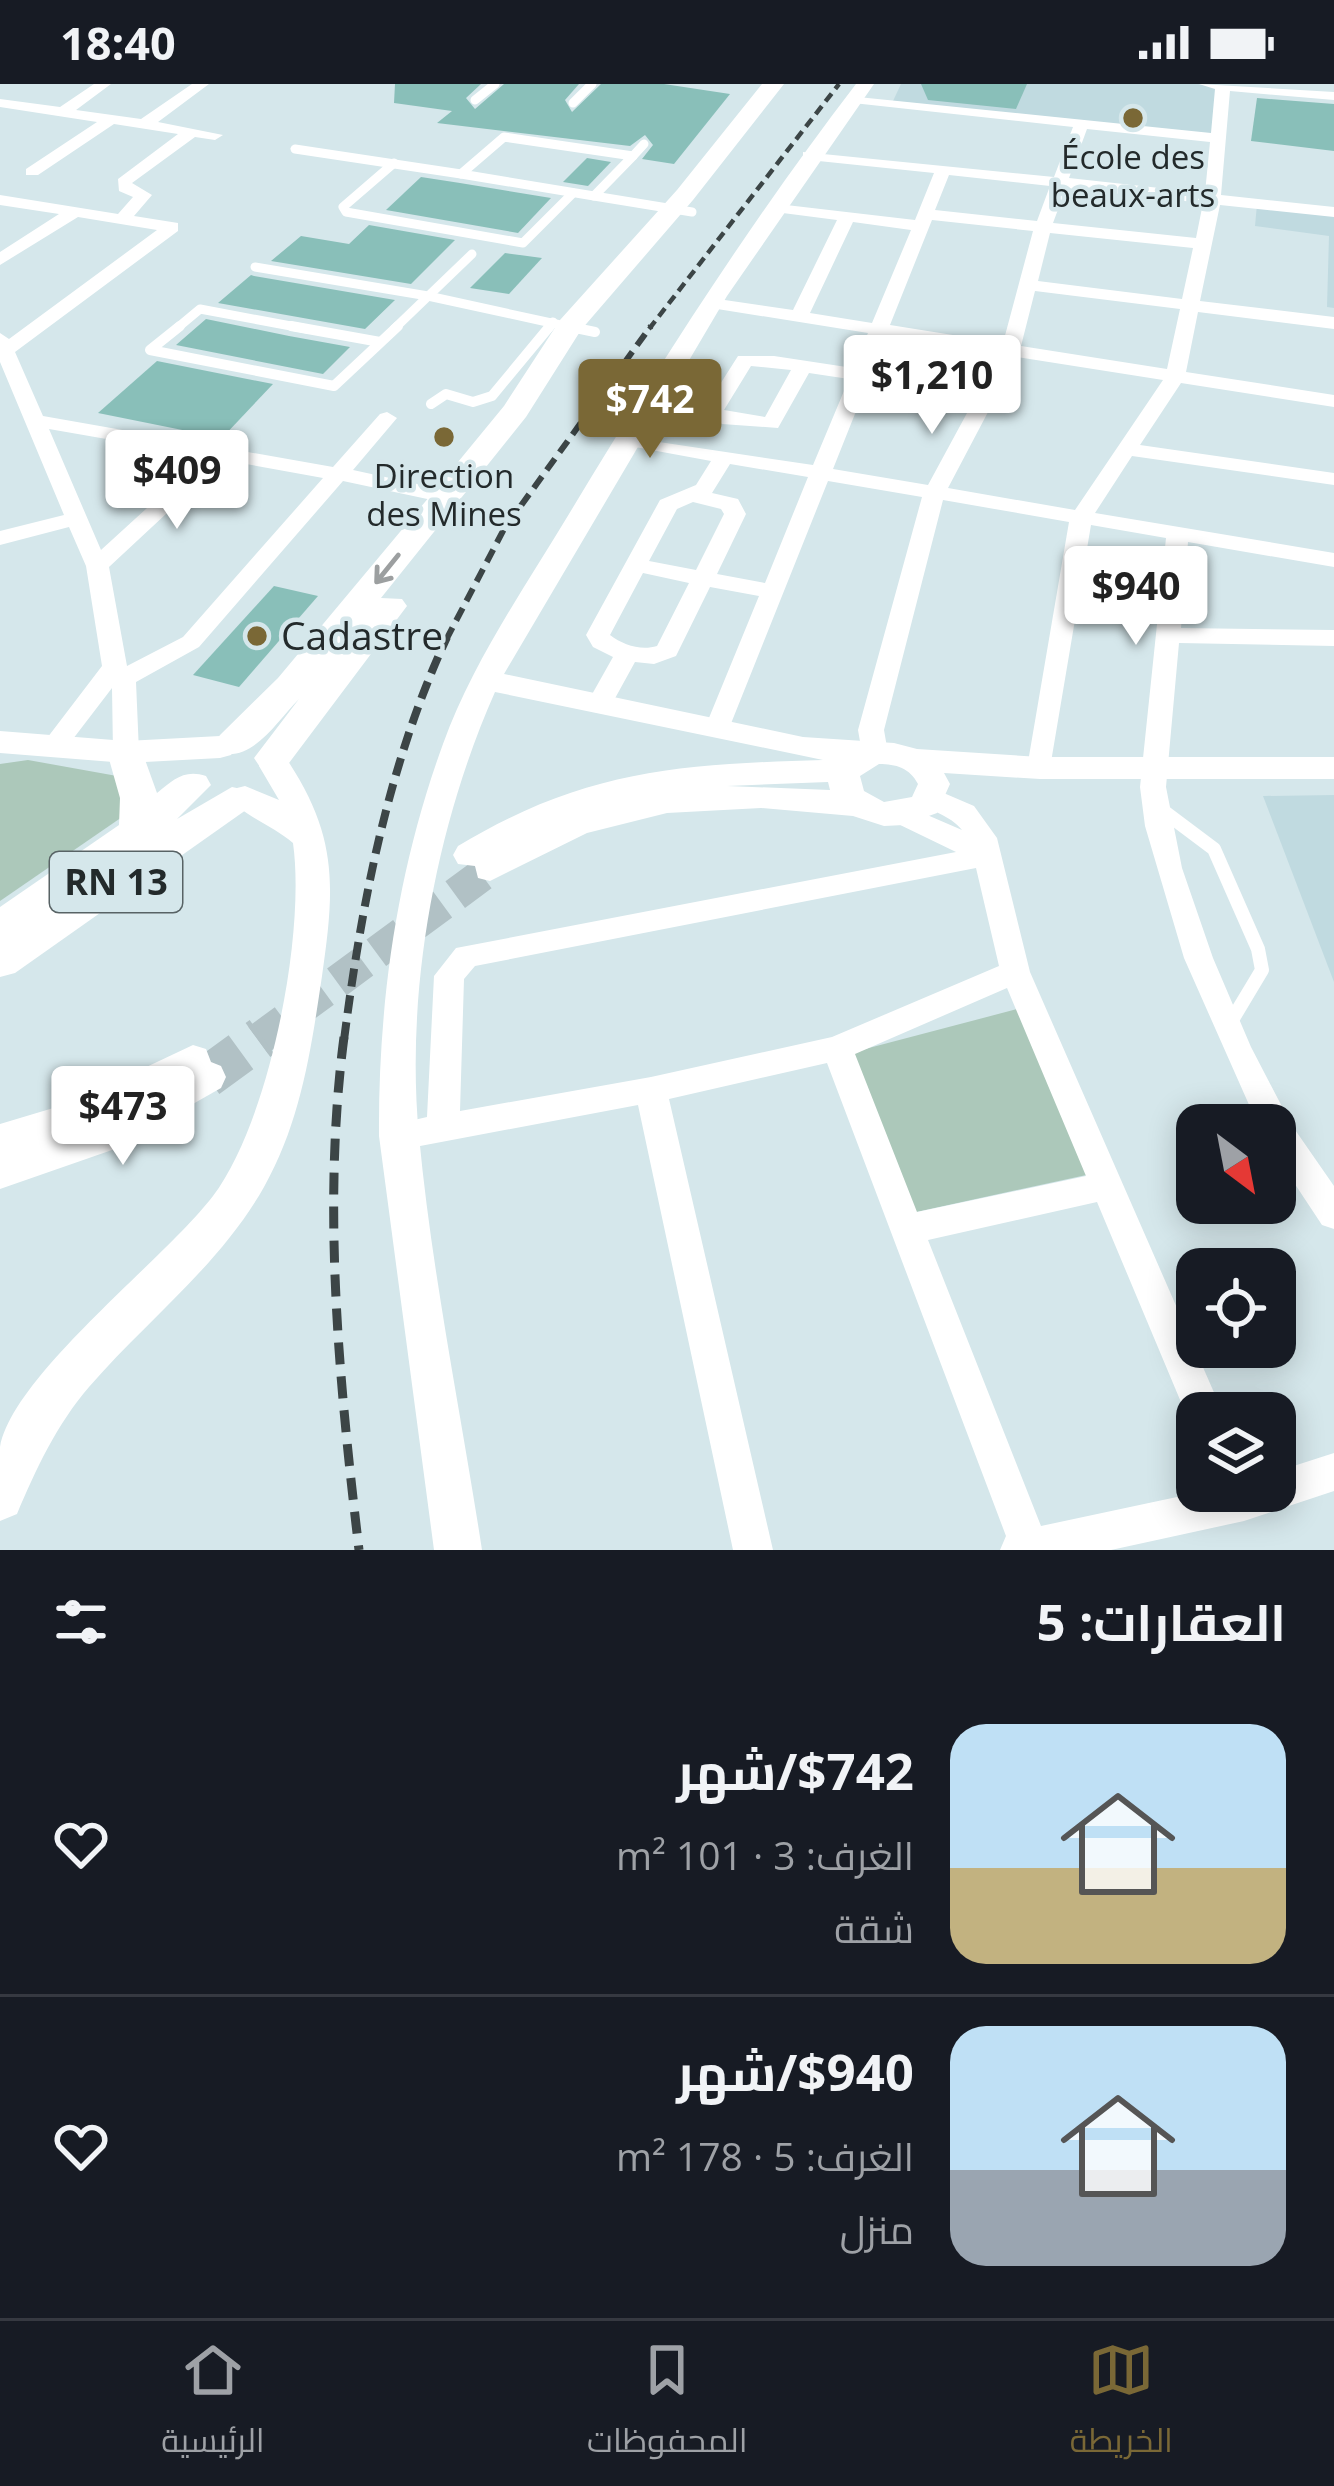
<!DOCTYPE html>
<html lang="ar">
<meta charset="utf-8">
<style>
:root{--surface:#171b24;--page:#20242c;--text:#f1f3f6;--muted:#9ea1a6;--line:#363941;--accent:#7a6836}
body{margin:0;font-family:"Open Sans",Cairo,sans-serif;background:var(--page);color:var(--text);direction:rtl;height:100vh;display:flex;flex-direction:column;font-size:45px;white-space:nowrap}
*{box-sizing:border-box;margin:0}
p{font-size:39px;color:var(--muted)}
.icon{flex:none;width:66px;height:66px;fill:none;stroke:currentColor;stroke-width:2;stroke-linecap:round;stroke-linejoin:round}
.map{position:relative;height:1466px;overflow:hidden;direction:ltr}
.details{display:flex;flex-direction:column;background:var(--surface);flex:1}
.details>*{flex:none}
.needle{width:78px;rotate:148deg}
.buttons{position:absolute;left:1176px;top:1020px;display:grid;gap:24px}
.buttons a{display:grid;place-items:center;width:120px;height:120px;border-radius:24px;background:var(--surface);box-shadow:0 6px 30px #0003;font-size:60px}
.price{position:absolute;translate:-50% -102px;padding:0 27px;border-radius:12px;background:#fff;color:#222;font-size:39px;line-height:78px;filter:drop-shadow(0 3px 6px #0008)}
.price::after{content:'';position:absolute;left:50%;top:72px;width:36px;height:27px;margin-left:-18px;background:inherit;clip-path:polygon(0 0,100% 0,50% 100%)}
.price.current{background:var(--accent);color:#fff}
ul{padding:0;list-style:none}
li{display:flex;align-items:center;gap:36px;height:300px;padding:0 48px}
li+li{border-top:3px solid var(--line)}
li span{display:grid;place-items:center;flex:none;width:336px;height:240px;border-radius:36px;color:#555}
li>.icon{margin-inline-start:auto}
span .icon{width:144px;height:144px;fill:#fffc;stroke-width:1}
li b{font-size:51px}
h2{display:flex;justify-content:space-between;align-items:center;height:144px;padding:0 48px;font-size:51px}
.status{display:flex;justify-content:space-between;align-items:center;height:84px;padding:0 60px;background:var(--surface);direction:ltr}
.status svg{height:33px;fill:currentColor}
.menu{display:flex;justify-content:space-around;align-items:center;height:168px;border-top:3px solid var(--line);background:var(--surface);font-size:33px;color:var(--muted)}
.menu a{display:grid;justify-items:center;gap:6px}
.menu .current{color:var(--accent)}
.map>svg:first-child{display:block}
</style>
<div class="status"><b>18:40</b><svg viewBox="0 0 49 12"><path d="M0 12V9h3v3zM5 12V6h3v6zM10 12V3h3v9zM15 12V0h3v12zM26 1h20v11H26zM47 4h2v5h-2z"/></svg></div>
<div class="map">
<svg width="1334" height="1466" viewBox="0 0 1334 1466">
<rect width="100%" height="100%" fill="#d5e7eb"/>
<g fill="#c0dae0">
<path d="M901,0H1197L1220,2L1211,52L893,17Z"/>
<path d="M1257,120L1334,130V224L1327,223L1329,152L1255,142Z"/>
<path d="M1334,711V898L1263,712Z"/>
</g>
<g fill="#acc8ba">
<path d="M28,676L117,692L125,731L0,817V680Z"/>
<path d="M1021,924L1091,1090L907,1130L846,970Z"/>
</g>
<g fill="#89bfb9">
<path d="M395,0H481L466,14L475,25L504,0H579L565,16L572,28L601,0H664L730,10L674,80L642,75L653,61L645,51L630,62L437,39L452,27L394,19Z"/>
<path d="M921,0H1027L1016,25L928,16Z"/>
<path d="M1257,14L1334,20V67L1251,57Z"/>
<path d="M587,74L611,78L588,102L563,98Z"/>
<path d="M421,93L460,99L551,114L518,149L386,126Z"/>
<path d="M369,141L455,156L411,200L271,177L301,152L349,160Z"/>
<path d="M505,169L542,174L509,210L470,204Z"/>
<path d="M251,191L254,192L395,216L365,245L218,219Z"/>
<path d="M206,235L289,252L350,263L323,290L176,261Z"/>
<path d="M157,277L273,300L222,354L98,329Z"/>
<path d="M274,502L318,512L239,603L193,591Z"/>
</g>
<g fill="none" stroke-linecap="round" stroke-linejoin="round">
<path stroke="#b1c1c5" stroke-width="33" stroke-dasharray="33 16" stroke-linecap="butt" d="M258,956L490,785"/>
<path stroke="#b1c1c5" stroke-width="42" stroke-dasharray="42 21" stroke-linecap="butt" d="M207,993L262,953"/>
<g stroke="#fff" stroke-width="9">
<path d="M475,16L495,0"/>
<path d="M573,19L592,0"/>
<path d="M504,53L633,72L594,112L461,90Z"/>
<path d="M295,65L461,90"/>
<path d="M633,72L644,60"/>
<path d="M394,79L343,123L346,128L523,159L573,109"/>
<path d="M594,112L692,128"/>
<path d="M255,183L428,212L579,245"/>
<path d="M176,245L200,225L307,245"/>
<path d="M394,245L472,170"/>
<path d="M548,245L553,238"/>
</g>
<g stroke="#fff" stroke-width="10">
<path d="M180,242L150,266L334,302L398,242"/>
<path d="M291,242L380,258"/>
<path d="M566,242L595,248"/>
<path d="M431,320L446,310L473,318L492,312L550,242"/>
</g>
<path stroke="#fff" stroke-width="14" d="M1158,723L1214,765L1258,865L1262,886L1229,941"/>
<g fill="#fff" fill-rule="evenodd">
<path d="M94,0H111L76,26L141,35L192,0H209L158,38L223,51L215,56L195,53L132,99L152,111L134,132L178,139V147L15,268L43,332L333,383L380,330L387,328L397,334L353,386L454,408L457,413L446,419L343,397L199,563L136,598L139,668L126,677L113,668L112,604L63,668H45L41,662L102,582L86,482L69,443L0,461V447L64,431L0,278V249L9,255L157,146L78,133L0,181V168L59,130L0,121V111L118,130L133,113L119,107L118,95L178,50L114,40L38,91H26V85L97,38L0,23V15L60,23ZM49,345L204,372L101,466ZM224,376L323,394L183,553L127,582L109,483Z"/>
<path d="M1199,0L1334,8V16L1230,7L1221,111L1334,123V133L1220,121L1200,217L1334,233V245L1198,228L1186,288L1334,311V323L1181,299L1140,361L1334,389V401L1132,372L1095,429L1334,469V483L1188,458L1181,544L1334,546V562L1179,559L1166,703L1182,784L1213,874L1251,963L1291,1040L1334,1102V1145L1322,1141L1275,1070V1041H1258L1184,874L1145,742L1140,703L1166,454L1091,441L1049,690L1040,693L1027,684L1069,438L943,416L884,646L888,669L875,678L862,669L858,646L922,413L828,397L726,652H708L704,646L759,512L710,503L676,572L654,580L635,578L608,627L599,629L586,621L613,573L593,563L586,551L660,416L696,401L711,377L619,360V352L813,381L849,295L809,289L778,344L722,340L703,327L738,272H774L853,284L868,249L711,224L702,219L711,214L793,226L837,136L775,128L769,127V119L915,136L934,89L809,76L803,74V68L1054,93L1073,43L853,19L848,18V12L1211,49L1215,5ZM1087,45L1210,58L1205,109L1069,94ZM949,91L1050,102L1037,137L935,126ZM1066,104L1203,119L1196,154L1053,139ZM932,136L1033,147L1003,259L890,241ZM853,138L911,146L872,239L810,229ZM1050,149L1193,164L1182,215L1038,197ZM1035,207L1180,225L1167,285L1021,262ZM886,252L999,270L928,401L833,385ZM1017,273L1163,296L1075,426L948,404ZM751,282L791,286L765,333L724,326ZM730,380L808,393L765,499L717,490L746,430L738,415L712,409ZM693,418L721,425L724,430L696,486L649,477L677,425ZM643,489L689,499L657,562C641,567 623,561 610,551Z"/>
<path d="M932,704L974,722L997,754L1030,888L1223,1329H1197V1344L1191,1342L1097,1118L928,1156L1041,1442L1205,1407H1275V1388L1334,1369V1407L1244,1437L1111,1466H1000L1006,1452L827,979L669,1015L773,1466H733L638,1021L399,1066L388,1062L383,1052L388,1042L427,1033L434,892L456,864L956,768L894,738L891,731L904,721L962,746C950,730 928,729 919,713L923,706ZM976,784L999,882L832,953L651,993L460,1027L464,895L475,882ZM1007,904L1086,1092L917,1128L855,970Z"/>
</g>
<g fill="#fff" fill-rule="evenodd">
<path d="M856,0H874L727,212L504,590L803,653L894,659L917,665L1040,673H1334V695H1040L944,689L950,700L937,729L904,741L884,742L853,732L761,724L667,729L587,749L490,797L478,794L475,782L458,780L453,771L458,762C584,686 680,680 823,676L495,608C436,741 405,907 419,1052C432,1190 461,1329 482,1466H434L379,1052C378,919 397,786 443,660C473,577 524,505 569,430C658,282 751,137 856,0ZM879,680C896,680 910,684 918,700L912,713L884,718L864,707L860,692ZM828,698L830,706L727,702Z"/>
<path d="M0,647L126,657L220,652L231,655L236,663L231,671L220,674L126,679L0,669Z"/>
<path d="M275,671L286,674C338,752 335,802 322,892C311,966 301,1037 264,1103C220,1181 147,1236 89,1303C57,1340 36,1385 17,1430L0,1437C0,1413 0,1386 0,1363C13,1291 164,1176 213,1112C269,1038 306,851 293,759C274,742 243,732 229,713L233,705L245,702L279,716L259,682L264,674Z"/>
<path d="M193,961L206,965L211,978L221,982L226,993L221,1004L112,1066L0,1105V1040L70,1019Z"/>
</g>
<g fill="#fff" fill-rule="evenodd">
<path d="M762,0H784L693,116L581,246L526,333L381,514L402,515L407,522L286,683L273,687L260,683L254,674L299,615C278,636 253,678 220,669L214,660L220,651L278,594L435,406L504,322L560,236L677,106Z"/>
<path d="M126,655L139,659L157,709C173,696 184,685 206,692L211,701L177,735L232,703L246,706L251,716L246,726L15,889L0,893V823L119,741L120,714L107,668L113,659Z"/>
</g>
<path stroke="#3c4546" stroke-width="4.5" stroke-dasharray="10 6" stroke-linecap="butt" d="M649,245L839,0"/>
<path stroke="#3c4546" stroke-width="6" stroke-dasharray="14 8" stroke-linecap="butt" d="M446,556L504,445L651,242"/>
<path stroke="#3c4546" stroke-width="8" stroke-dasharray="18 9" stroke-linecap="butt" d="M344,956C362,817 388,681 447,553"/>
<path stroke="#3c4546" stroke-width="9" stroke-dasharray="22 12" stroke-linecap="butt" d="M344,953C322,1122 339,1297 359,1466"/>
</g>
<defs><path id="oneway-shaft" d="M-6 0H5M1.5-3L5.5 0L1.5 3" fill="none" stroke-width="1.6" stroke-linecap="round" stroke-linejoin="round" transform="scale(3)"/></defs>
<use stroke="#9c9fa0" href="#oneway-shaft" transform="translate(387 485) rotate(129)"/>
<g fill="#7a6836" stroke="#d5e7eb" stroke-width="4.5">
<circle cx="1133" cy="34" r="12"/>
<circle cx="444" cy="353" r="12"/>
<circle cx="257" cy="552" r="12"/>
</g>
<g text-anchor="middle" stroke-width="9" stroke-linejoin="round" paint-order="stroke">
<g font-size="33" fill="#232a2b" stroke="#d5e7eb">
<text x="1133" y="85">École des<tspan x="1133" dy="38">beaux-arts</tspan></text>
<text x="444" y="404">Direction<tspan x="444" dy="38">des Mines</tspan></text>
</g>
<rect fill="#d5e7eb" stroke="#586365" stroke-width="3" x="50" y="768" width="132" height="60" rx="9"/>
<g font-size="36" font-weight="bold" fill="#232a2b">
<text x="116" y="811">RN 13</text>
</g>
<g font-size="39" fill="#232a2b" stroke="#d5e7eb" text-anchor="start">
<text x="281" y="566">Cadastre</text>
</g>
</g>
</svg>
<div class="buttons">
<a><svg class="needle" viewBox="-14 -14 28 28"><path d="M0-13l5 13h-10z" fill="#e53935"/><path d="M0 13l5-13h-10z" fill="#9ea1a6"/></svg></a>
<a><svg class="icon" aria-label="locate" viewBox="0 0 24 24"><circle cx="12" cy="12" r="6"/><path d="M12 2v4M12 18v4M2 12h4M18 12h4"/></svg></a>
<a><svg class="icon" aria-label="layers" viewBox="0 0 24 24"><path d="M12 4l9 5-9 5-9-5zM3 14l9 5 9-5"/></svg></a>
</div>
<b class="price" style="left:932px;top:353px">$1,210</b>
<b class="price current" style="left:650px;top:377px">$742</b>
<b class="price" style="left:177px;top:448px">$409</b>
<b class="price" style="left:1136px;top:564px">$940</b>
<b class="price" style="left:123px;top:1084px">$473</b>
</div>
<section class="details">
<h2>العقارات: 5<svg class="icon" aria-label="filters" viewBox="0 0 24 24"><path d="M4 7h16M4 17h16"/><circle cx="9" cy="7" r="2"/><circle cx="15" cy="17" r="2"/></svg></h2>
<ul>
<li><span style="background:linear-gradient(#bfe0f5 60%,#c2b280 0)"><svg class="icon" aria-label="home" viewBox="0 0 24 24"><path d="M3 11l9-7 9 7M6 9v11h12V9"/></svg></span><div><b>$742/شهر</b><p>الغرف: 3 · 101 m²</p><p>شقة</p></div><svg class="icon" aria-label="heart" viewBox="0 0 24 24"><path d="M12 20l-8-8c-3-5 5-10 8-4 3-6 11-1 8 4z"/></svg></li>
<li><span style="background:linear-gradient(#bfe0f5 60%,#9aa5b1 0)"><svg class="icon" aria-label="home" viewBox="0 0 24 24"><path d="M3 11l9-7 9 7M6 9v11h12V9"/></svg></span><div><b>$940/شهر</b><p>الغرف: 5 · 178 m²</p><p>منزل</p></div><svg class="icon" aria-label="heart" viewBox="0 0 24 24"><path d="M12 20l-8-8c-3-5 5-10 8-4 3-6 11-1 8 4z"/></svg></li>
</ul>
</section>
<nav class="menu">
<a class="current"><svg class="icon" aria-label="map" viewBox="0 0 24 24"><path d="M3 6l6-2 6 2 6-2v14l-6 2-6-2-6 2zM9 4v14M15 6v14"/></svg>الخريطة</a>
<a><svg class="icon" aria-label="saved" viewBox="0 0 24 24"><path d="M7 4h10v16l-5-4-5 4z"/></svg>المحفوظات</a>
<a><svg class="icon" aria-label="home" viewBox="0 0 24 24"><path d="M3 11l9-7 9 7M6 9v11h12V9"/></svg>الرئيسية</a>
</nav>
